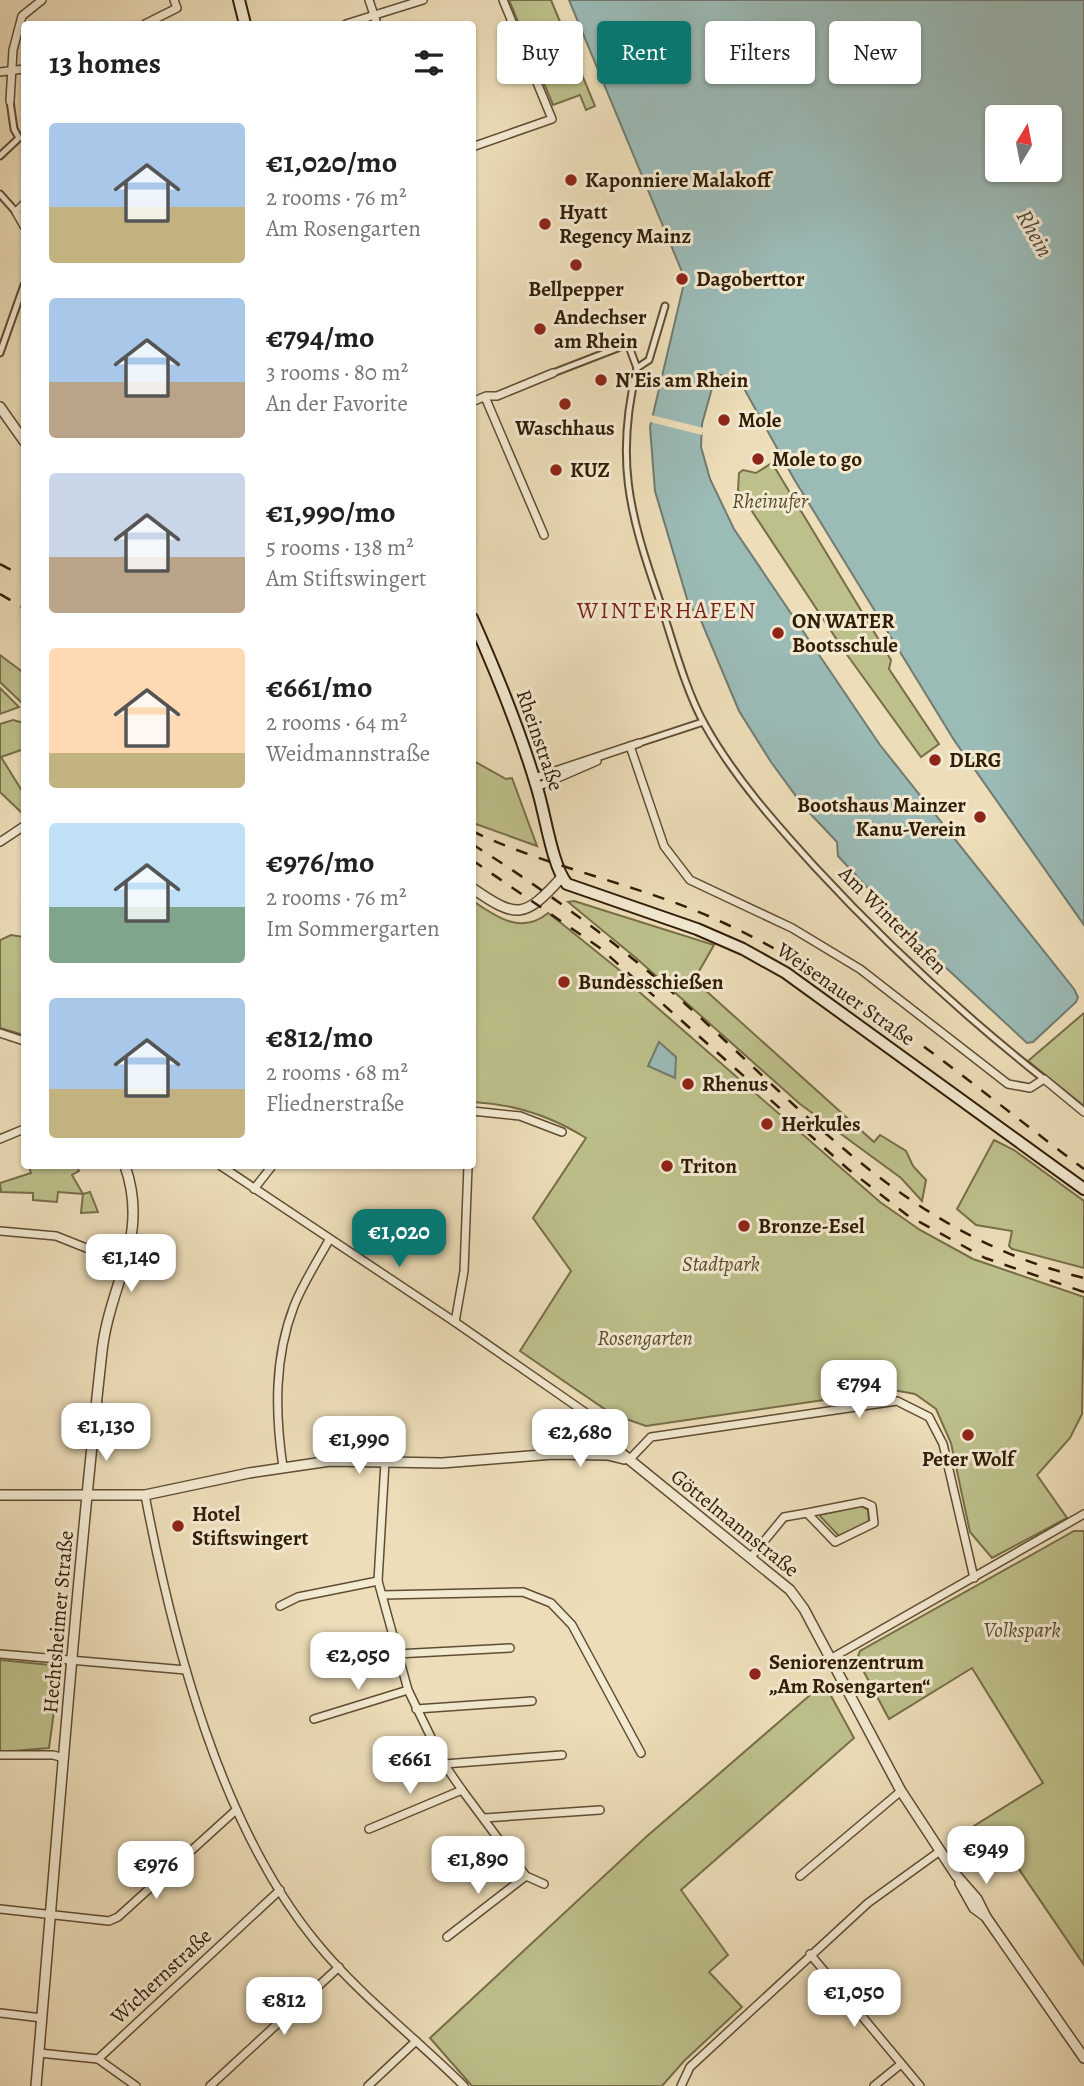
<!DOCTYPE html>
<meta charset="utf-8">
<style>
:root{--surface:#fff;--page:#f2f2f2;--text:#222;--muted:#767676;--accent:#0f766e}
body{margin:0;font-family:Alegreya,serif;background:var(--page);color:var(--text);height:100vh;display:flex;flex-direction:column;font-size:26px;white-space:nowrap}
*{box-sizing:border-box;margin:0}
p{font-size:23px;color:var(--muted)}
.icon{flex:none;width:38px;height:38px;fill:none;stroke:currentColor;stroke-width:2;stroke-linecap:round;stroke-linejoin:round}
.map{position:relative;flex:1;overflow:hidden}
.side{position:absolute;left:21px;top:21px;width:455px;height:1148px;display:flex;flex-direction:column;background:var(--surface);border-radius:7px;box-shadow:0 2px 5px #0004}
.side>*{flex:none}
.banner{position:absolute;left:497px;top:21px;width:481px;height:63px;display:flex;gap:14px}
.needle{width:46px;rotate:10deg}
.fabs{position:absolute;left:985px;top:105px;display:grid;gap:14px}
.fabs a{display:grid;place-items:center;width:77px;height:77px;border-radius:7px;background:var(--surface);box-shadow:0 2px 5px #0004;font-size:35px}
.price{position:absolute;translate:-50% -60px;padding:0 16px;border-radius:14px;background:#fff;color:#222;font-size:23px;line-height:46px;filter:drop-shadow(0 2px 4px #0008)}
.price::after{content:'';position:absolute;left:50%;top:42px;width:21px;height:16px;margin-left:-10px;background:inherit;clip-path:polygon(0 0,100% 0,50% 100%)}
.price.current{background:var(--accent);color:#fff}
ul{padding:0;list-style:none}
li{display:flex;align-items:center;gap:21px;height:175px;padding:0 28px}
li span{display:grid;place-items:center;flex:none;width:196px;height:140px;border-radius:7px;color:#555}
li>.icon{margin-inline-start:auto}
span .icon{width:84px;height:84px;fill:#fffc;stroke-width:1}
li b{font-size:30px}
h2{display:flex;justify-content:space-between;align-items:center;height:84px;padding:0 28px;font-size:30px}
.chip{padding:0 24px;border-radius:7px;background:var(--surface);box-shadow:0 2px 5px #0004;font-size:24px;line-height:63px}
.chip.current{background:var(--accent);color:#fff}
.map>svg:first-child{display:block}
</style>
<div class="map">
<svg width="1084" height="2086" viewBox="0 0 1084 2086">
<rect width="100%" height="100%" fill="#eddeb9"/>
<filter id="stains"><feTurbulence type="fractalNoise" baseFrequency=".00286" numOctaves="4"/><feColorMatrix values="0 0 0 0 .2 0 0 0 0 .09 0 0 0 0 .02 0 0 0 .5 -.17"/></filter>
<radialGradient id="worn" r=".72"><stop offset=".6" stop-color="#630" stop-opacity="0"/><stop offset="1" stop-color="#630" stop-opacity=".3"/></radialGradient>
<g fill="#bdc08b" stroke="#776e48" stroke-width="2">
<path d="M509,0H551L595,106L586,110L580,95L553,105Z"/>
<path d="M772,463L891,660L889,669L939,744L921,757L845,652L738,490L739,473L743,470L756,473Z"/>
<path d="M0,655L24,673V705L0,682Z"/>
<path d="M0,688L19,707L0,714Z"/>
<path d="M13,720L24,723V749L1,757L24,794V811L22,813L0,792V724Z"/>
<path d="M472,760L506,779L512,778L537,846L473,823Z"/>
<path d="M473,901C496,917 522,935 548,913L556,919L633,981L629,983L880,1202L920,1230L973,1259L1084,1297L1082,1414L1070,1438L1037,1475L1067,1518L992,1558L970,1532L951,1443L936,1409L915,1394L893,1390L646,1426L612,1414L520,1351L571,1271L533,1218L586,1138C551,1116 514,1104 473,1102Z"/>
<path d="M574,901L714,945L694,980L874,1142L880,1135L906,1151L913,1166L926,1180L922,1201L901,1178L800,1104L636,958L568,902Z"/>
<path d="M11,935L24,937V1035L0,1028V940Z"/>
<path d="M1084,1013V1106L1028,1061Z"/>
<path d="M994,1140L1014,1150L1084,1201V1268L1012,1249L1009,1246L1012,1231L976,1225L957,1209Z"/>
<path d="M32,1166H76L79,1171L72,1175L83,1194L90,1192L98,1212L81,1213L83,1194L58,1192L57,1202L33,1200V1193L1,1192L0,1183L31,1173L29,1167Z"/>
<path d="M861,1506L868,1510L869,1523L840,1537L819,1515Z"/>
<path d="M1074,1531H1084V1965L1012,1859L992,1873L961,1834L1043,1783L972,1668L889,1719L857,1659L860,1651Z"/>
<path d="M0,1660L60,1666L49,1748L0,1752Z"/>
<path d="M824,1683L854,1738L681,1890L728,1955L709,1972L742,2007L684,2061L662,2086H472L430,2038L646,1837Z"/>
</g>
<g fill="#9bbbb7" stroke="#717b70" stroke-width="2" fill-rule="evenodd">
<path d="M569,0H1084V925L954,740L794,479L741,383L734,376L720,375L714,381L702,424L701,447L710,479L734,529L880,745L1074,989L1078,997L1076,1002L1033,1042L1027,1043L914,938L838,856L837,842L804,807L771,762L739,711L697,611L690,609L655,491L650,427L685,279ZM998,117H1050V170H998Z"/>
<path d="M659,1042L676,1057L675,1078L648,1066Z"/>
</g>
<path fill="#eddeb9" d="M651,415L704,428L702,435L650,422Z"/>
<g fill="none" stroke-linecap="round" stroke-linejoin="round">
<g stroke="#604c33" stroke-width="9">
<g id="pedestrian">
<path d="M0,156L19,138L14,129L10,101"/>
<path d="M0,194L16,212"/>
<path d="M665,306L649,360L637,368C615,458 629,512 658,596C671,635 685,690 705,725C734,777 775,823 815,867C886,944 962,1014 1044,1079"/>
<path d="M0,353L24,285"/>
<path d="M553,373L628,344L637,368"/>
<path d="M639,743L703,722"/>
</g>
</g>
<g stroke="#604c33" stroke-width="10">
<g id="minor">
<path d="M369,0L377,24"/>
<path d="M145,24L177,8L174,0"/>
<path d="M346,24L423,0"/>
<path d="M0,72L24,69"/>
<path d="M10,101L13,50L22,16L42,0"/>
<path d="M472,147L552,119L503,0"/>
<path d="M24,204L16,212L24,226"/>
<path d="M485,397L544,535"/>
<path d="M472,402L486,396H497L553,373"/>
<path d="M630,746L664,846L690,880L792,928L860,969L1008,1084L1030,1088L1044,1079L1084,1112"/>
<path d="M534,778L639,743"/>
<path d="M537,787L597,761"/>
<path d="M0,842L24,826"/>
<path d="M0,1033L24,1041"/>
<path d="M472,1111L520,1116L562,1132"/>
<path d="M0,1139L24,1129"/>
<path d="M221,1166L455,1322L602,1424L607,1434L609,1451"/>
<path d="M254,1189L272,1166"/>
<path d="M0,1231L56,1236L124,1263"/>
<path d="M455,1322L464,1271L468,1166"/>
<path d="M629,1460L651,1437L897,1401L929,1417L943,1444L974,1578"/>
<path d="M385,1462L378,1581L408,1690L444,1764L462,1790L526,1876L544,1884"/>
<path d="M283,1467C275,1413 274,1358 294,1306C303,1283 317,1262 329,1240"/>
<path d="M145,1495C173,1642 220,1825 316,1942C359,1995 416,2038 464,2086"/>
<path d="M751,1557L784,1517L807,1513L835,1542L874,1523L872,1506L863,1502L807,1513"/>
<path d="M382,1595L523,1592L551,1603L572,1625L641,1753"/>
<path d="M280,1606L298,1597L378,1581"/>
<path d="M0,1654L186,1670"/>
<path d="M396,1654L510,1648"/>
<path d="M830,1659L1084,1514"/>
<path d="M416,1709L532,1701"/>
<path d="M314,1719L408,1690"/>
<path d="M0,1755H53L64,1758"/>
<path d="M444,1764L562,1755"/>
<path d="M484,1818L600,1810"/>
<path d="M369,1829L462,1790"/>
<path d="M800,1876L901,1791"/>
<path d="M0,1909L109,1921L118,1917L236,1810"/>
<path d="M447,1937L526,1876"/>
<path d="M810,1954L920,2086"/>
<path d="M0,2013L42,2018"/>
<path d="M39,2053L98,2059L136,2086"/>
<path d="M98,2059L280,1890"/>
<path d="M210,2086L339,1967"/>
<path d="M368,2086L416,2041"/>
<path d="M681,2086L690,2067L868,1903L940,1851"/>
<path d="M874,2086L901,2064"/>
</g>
</g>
<g stroke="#604c33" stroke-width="12">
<g id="tertiary">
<path d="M0,407L24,441"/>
<path d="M472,888C517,919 524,919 562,877"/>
<path d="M553,1454C577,1447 597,1442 620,1452L790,1590L804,1609L901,1791L956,1875L977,1899L986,1917L1084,2058"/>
<path d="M0,1495H145L249,1473L330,1461L442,1463L553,1454L608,1455L624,1459"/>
<path d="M960,1883L974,1908L985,1916"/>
<path d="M36,2086C57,1841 75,1595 102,1351C110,1282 150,1237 125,1166"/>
</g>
</g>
<g stroke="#311c06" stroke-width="14">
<g id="secondary">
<path d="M239,0L245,24"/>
<path d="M472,618C497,674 520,730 537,788C545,813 552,866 567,884L697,929L743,949L786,973L1084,1189"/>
</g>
</g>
<use href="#pedestrian" stroke="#f3ead2" stroke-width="5"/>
<use href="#minor" stroke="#f3ead2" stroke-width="7"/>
<use href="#tertiary" stroke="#f3ead2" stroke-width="9"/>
<use href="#secondary" stroke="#f3ead2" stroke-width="10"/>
<g stroke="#311c06" stroke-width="2.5" stroke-dasharray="12 12" stroke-linecap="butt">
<path d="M0,564L24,577"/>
<path d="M0,594L24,608"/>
<path d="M472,831C554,870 644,885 726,924C857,985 969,1083 1084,1169"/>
<path d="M472,844C537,885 598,929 656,978C794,1097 898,1233 1084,1278"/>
<path d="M472,860L600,948L848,1169L907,1215L985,1258L1084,1292"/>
</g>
</g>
<g fill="#8f2418" stroke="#f3ead2" stroke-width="2.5">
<circle cx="571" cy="180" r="7"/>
<circle cx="545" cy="224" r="7"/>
<circle cx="576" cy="265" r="7"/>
<circle cx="682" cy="279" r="7"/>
<circle cx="540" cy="329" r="7"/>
<circle cx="601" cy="380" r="7"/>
<circle cx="565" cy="404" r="7"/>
<circle cx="724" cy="420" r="7"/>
<circle cx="758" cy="459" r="7"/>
<circle cx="556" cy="470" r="7"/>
<circle cx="778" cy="633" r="7"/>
<circle cx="935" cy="760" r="7"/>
<circle cx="980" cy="817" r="7"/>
<circle cx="564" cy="982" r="7"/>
<circle cx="688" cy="1084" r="7"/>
<circle cx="767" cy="1124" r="7"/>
<circle cx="667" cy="1166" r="7"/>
<circle cx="744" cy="1226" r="7"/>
<circle cx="968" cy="1435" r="7"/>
<circle cx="178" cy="1526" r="7"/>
<circle cx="755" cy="1674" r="7"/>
</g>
<g text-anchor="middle" stroke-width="6" stroke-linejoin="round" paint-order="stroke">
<g font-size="21" font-weight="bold" fill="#311c06" stroke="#f3ead2" text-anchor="start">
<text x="585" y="187">Kaponniere Malakoff</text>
<text x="559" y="219">Hyatt<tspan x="559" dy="24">Regency Mainz</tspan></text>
<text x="696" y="286">Dagoberttor</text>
<text x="576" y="296" text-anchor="middle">Bellpepper</text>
<text x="554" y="324">Andechser<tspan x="554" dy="24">am Rhein</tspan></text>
<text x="615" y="387">N'Eis am Rhein</text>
<text x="738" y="427">Mole</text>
<text x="565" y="435" text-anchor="middle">Waschhaus</text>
<text x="772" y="466">Mole to go</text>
<text x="570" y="477">KUZ</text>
<text x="792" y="628">ON WATER<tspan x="792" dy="24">Bootsschule</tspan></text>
<text x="949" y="767">DLRG</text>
<text x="966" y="812" text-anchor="end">Bootshaus Mainzer<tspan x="966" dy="24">Kanu-Verein</tspan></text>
<text x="578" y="989">Bundesschießen</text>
<text x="702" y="1091">Rhenus</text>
<text x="781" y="1131">Herkules</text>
<text x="681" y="1173">Triton</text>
<text x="758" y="1233">Bronze-Esel</text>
<text x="968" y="1466" text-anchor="middle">Peter Wolf</text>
<text x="192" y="1521">Hotel<tspan x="192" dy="24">Stiftswingert</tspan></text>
<text x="769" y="1669">Seniorenzentrum<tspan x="769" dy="24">„Am Rosengarten“</tspan></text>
</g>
<g font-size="21" font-style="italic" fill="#5b4d2e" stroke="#f3ead2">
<text x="770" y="508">Rheinufer</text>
<text x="721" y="1271">Stadtpark</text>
<text x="645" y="1345">Rosengarten</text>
<text x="1022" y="1637">Volkspark</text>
</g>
<g font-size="21" fill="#311c06" stroke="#f3ead2">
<text transform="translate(540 740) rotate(71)" y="7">Rheinstraße</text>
<text transform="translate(893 920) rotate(45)" y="7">Am Winterhafen</text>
<text transform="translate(846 994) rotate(35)" y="7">Weisenauer Straße</text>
<text transform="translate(735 1523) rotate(39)" y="7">Göttelmannstraße</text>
<text transform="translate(58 1622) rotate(-85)" y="7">Hechtsheimer Straße</text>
<text transform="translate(161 1976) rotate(-43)" y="7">Wichernstraße</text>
</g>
<g font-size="23" font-style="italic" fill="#514c3b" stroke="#f3ead2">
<text transform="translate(1035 233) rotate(61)" y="8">Rhein</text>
</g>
<g font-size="23" letter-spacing="2" fill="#7a1f14" stroke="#f3ead2">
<text x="667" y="618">WINTERHAFEN</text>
</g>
</g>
<rect width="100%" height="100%" filter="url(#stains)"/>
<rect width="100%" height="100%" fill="url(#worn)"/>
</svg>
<div class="fabs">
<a><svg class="needle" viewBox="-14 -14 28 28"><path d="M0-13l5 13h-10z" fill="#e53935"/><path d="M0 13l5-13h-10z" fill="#767676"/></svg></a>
</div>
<b class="price current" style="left:399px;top:1269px">€1,020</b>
<b class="price" style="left:131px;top:1294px">€1,140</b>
<b class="price" style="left:859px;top:1420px">€794</b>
<b class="price" style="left:106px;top:1463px">€1,130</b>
<b class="price" style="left:580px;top:1469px">€2,680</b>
<b class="price" style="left:359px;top:1476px">€1,990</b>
<b class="price" style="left:358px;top:1692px">€2,050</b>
<b class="price" style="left:410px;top:1796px">€661</b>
<b class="price" style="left:986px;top:1886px">€949</b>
<b class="price" style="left:478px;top:1896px">€1,890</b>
<b class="price" style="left:156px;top:1901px">€976</b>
<b class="price" style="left:854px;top:2029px">€1,050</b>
<b class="price" style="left:284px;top:2037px">€812</b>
<div class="banner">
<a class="chip">Buy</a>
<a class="chip current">Rent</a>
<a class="chip">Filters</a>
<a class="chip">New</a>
</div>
<section class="side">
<h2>13 homes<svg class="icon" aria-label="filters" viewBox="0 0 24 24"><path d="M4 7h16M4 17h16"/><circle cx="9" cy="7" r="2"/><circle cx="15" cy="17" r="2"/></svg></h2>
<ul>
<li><span style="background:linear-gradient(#a9c7e8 60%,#c2b280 0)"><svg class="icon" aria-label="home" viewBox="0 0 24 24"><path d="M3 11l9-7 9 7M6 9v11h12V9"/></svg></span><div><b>€1,020/mo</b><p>2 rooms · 76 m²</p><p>Am Rosengarten</p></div></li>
<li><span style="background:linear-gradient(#a9c7e8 60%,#b9a48a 0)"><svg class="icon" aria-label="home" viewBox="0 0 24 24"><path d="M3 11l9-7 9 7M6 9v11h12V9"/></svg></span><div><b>€794/mo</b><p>3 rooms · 80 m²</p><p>An der Favorite</p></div></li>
<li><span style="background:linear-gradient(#c9d6e8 60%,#b9a48a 0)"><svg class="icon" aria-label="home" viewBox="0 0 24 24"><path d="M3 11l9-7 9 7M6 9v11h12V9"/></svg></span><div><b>€1,990/mo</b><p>5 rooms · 138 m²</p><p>Am Stiftswingert</p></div></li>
<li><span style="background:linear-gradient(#ffd9b3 75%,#c2b280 0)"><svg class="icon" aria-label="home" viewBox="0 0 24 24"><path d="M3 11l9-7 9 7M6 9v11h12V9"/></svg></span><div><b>€661/mo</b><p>2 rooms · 64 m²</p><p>Weidmannstraße</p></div></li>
<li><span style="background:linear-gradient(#bfe0f5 60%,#7fa58c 0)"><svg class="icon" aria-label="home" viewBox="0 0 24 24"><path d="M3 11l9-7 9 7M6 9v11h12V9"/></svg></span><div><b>€976/mo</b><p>2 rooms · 76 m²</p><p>Im Sommergarten</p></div></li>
<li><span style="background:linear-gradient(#a9c7e8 65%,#c2b280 0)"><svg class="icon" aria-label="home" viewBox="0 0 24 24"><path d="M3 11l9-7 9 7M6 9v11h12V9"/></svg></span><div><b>€812/mo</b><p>2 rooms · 68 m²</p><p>Fliednerstraße</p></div></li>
</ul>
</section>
</div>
